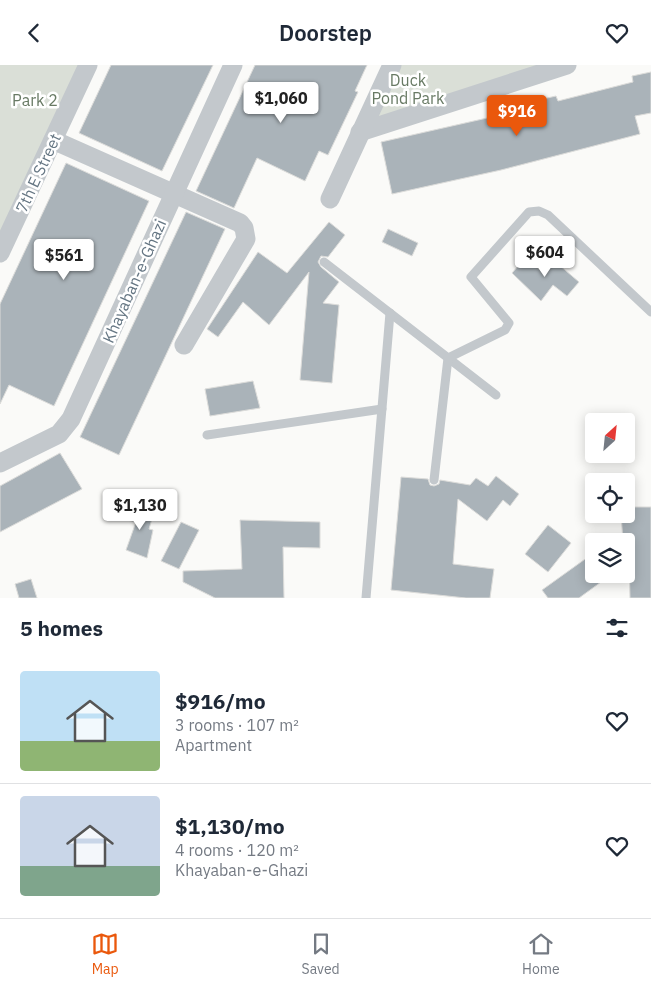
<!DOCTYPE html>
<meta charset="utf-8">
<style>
:root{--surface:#fff;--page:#f2f2f3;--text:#1f2937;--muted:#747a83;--line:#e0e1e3;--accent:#ea580c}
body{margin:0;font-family:"IBM Plex Sans",sans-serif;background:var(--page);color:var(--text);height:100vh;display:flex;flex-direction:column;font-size:19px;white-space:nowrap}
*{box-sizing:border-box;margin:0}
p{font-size:16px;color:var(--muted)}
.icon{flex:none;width:28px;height:28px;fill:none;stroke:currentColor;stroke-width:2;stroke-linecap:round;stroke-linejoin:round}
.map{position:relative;height:533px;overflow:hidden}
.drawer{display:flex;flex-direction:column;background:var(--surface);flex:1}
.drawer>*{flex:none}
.needle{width:32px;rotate:27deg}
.buttons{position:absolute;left:585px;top:348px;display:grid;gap:10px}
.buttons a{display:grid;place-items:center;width:50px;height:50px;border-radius:5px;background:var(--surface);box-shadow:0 2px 12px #0003;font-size:25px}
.price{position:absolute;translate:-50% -42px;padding:0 11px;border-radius:5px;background:#fff;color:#222;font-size:16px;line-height:32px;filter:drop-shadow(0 1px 2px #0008)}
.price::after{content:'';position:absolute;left:50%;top:30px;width:15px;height:11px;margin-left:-8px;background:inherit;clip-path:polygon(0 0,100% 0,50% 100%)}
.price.on{background:var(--accent);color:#fff}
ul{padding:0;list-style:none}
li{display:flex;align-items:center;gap:15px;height:125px;padding:0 20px}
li+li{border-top:1px solid var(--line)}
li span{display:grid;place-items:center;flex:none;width:140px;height:100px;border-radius:5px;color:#555}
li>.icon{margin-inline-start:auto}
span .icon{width:60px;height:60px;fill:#fffc;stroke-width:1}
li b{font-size:21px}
h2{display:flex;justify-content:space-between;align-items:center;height:60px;padding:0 20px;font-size:21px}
header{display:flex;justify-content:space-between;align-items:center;height:65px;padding:0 20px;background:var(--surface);font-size:22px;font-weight:600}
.tabs{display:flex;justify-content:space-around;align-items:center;height:70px;border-top:1px solid var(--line);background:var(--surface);font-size:14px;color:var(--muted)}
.tabs a{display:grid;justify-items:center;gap:2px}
.tabs .on{color:var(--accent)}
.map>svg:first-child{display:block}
</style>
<header><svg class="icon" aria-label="back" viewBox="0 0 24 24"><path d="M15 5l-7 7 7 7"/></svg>Doorstep<svg class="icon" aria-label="heart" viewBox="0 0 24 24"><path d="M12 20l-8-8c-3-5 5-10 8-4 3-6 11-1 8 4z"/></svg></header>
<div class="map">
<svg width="651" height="533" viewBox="0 0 651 533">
<rect width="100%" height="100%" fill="#fafaf8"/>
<g fill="#dadfd7">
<path d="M0,0H88L0,188Z"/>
<path d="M392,0H567L360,67Z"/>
</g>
<g fill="#aab3b9" stroke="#dcdcda">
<path d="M111,0H213L162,106L79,68Z"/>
<path d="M255,0H367L355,26L358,27L328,90L319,86L305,116L257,93L234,143L196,126Z"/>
<path d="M651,7V48L635,51L640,69L501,105L392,129L381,77L527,44L525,38L556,31L558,36L633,17L632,11Z"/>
<path d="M66,98L149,136L54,341L9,320L0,339V239Z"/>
<path d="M186,147L225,164L119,390L80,372Z"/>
<path d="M329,157L345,170L328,192L321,191L318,197L321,202L339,217L323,238L339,240L332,318L300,315L309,207L269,260L243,237L218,272L207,264L258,187L287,208Z"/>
<path d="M388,164L418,178L412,191L382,177Z"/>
<path d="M526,192L541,206L551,193L579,217L567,231L553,220L541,236L512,208Z"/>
<path d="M253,316L260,343L210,351L205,324Z"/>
<path d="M60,388L82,424L0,467V421Z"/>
<path d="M496,411L519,429L510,441L503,435L487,456L458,434L453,499L494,504L490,533H466L391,525L401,412L428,414L430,420L434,421L439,419L440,415L470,420L476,413L488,421Z"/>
<path d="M130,441L154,447L149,464L153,465L147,493L126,485L136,457L127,455Z"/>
<path d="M626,442H651V533H630L629,487L626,488V476H623L621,449H626Z"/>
<path d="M240,455L320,457V483L283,482L284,533H215L183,517V506L242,504Z"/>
<path d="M181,457L199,465L179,504L161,496Z"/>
<path d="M548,460L571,478L548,507L525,489Z"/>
<path d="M588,492L594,499V509H612L579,533H548L542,525Z"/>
<path d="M31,514L37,533H19L15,519Z"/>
</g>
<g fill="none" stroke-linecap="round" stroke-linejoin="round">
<g stroke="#c3c8cc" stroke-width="9">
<path d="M324,197L496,330"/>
<path d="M207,370L382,344"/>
<path d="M434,415L448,293L505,265L509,258L471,212L529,147L539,146L548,150L651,247"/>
<path d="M366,533L390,248"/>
</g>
<g stroke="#c3c8cc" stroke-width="19">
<path d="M360,67L567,0"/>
<path d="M53,75L240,158L244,163L246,174L184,280"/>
<path d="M330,134L392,0"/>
<path d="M0,188L88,0"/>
<path d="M0,398L59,369L71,354L233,0"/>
</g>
</g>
<g text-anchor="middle" stroke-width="5" stroke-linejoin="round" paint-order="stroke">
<g font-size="16" fill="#687a64" stroke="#fff">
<text x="408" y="21">Duck<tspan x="408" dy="18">Pond Park</tspan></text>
<text x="35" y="41">Park 2</text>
</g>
<g font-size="16" fill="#657683" stroke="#fff">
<text transform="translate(38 108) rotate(-65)" y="6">7th E Street</text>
<text transform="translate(134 216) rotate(-66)" y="6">Khayaban-e-Ghazi</text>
</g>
</g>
</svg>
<div class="buttons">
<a><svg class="needle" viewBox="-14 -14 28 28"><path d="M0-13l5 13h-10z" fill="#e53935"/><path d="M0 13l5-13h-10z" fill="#747a83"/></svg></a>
<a><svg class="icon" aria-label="locate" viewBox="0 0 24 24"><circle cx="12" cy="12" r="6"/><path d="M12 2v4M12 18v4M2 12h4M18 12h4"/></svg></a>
<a><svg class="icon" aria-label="layers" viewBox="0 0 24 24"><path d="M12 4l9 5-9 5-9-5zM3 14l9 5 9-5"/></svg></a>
</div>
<b class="price" style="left:281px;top:59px">$1,060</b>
<b class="price on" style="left:517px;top:72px">$916</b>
<b class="price" style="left:545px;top:213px">$604</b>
<b class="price" style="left:64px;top:216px">$561</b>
<b class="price" style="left:140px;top:466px">$1,130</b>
</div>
<section class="drawer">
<h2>5 homes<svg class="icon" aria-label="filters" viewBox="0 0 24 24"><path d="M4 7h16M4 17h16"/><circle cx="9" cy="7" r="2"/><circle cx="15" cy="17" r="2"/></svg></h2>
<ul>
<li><span style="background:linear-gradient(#bfe0f5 70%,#8fb573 0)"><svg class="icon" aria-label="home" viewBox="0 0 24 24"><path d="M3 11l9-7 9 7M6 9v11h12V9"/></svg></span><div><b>$916/mo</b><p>3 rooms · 107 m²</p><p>Apartment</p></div><svg class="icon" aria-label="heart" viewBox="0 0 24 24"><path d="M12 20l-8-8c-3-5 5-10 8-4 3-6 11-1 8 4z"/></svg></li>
<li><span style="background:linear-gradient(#c9d6e8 70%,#7fa58c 0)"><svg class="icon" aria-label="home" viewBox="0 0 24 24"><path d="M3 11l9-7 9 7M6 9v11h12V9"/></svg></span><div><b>$1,130/mo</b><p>4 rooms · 120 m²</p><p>Khayaban-e-Ghazi</p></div><svg class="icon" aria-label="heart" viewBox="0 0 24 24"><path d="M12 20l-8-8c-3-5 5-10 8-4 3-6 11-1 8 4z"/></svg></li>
</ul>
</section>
<nav class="tabs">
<a class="on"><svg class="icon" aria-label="map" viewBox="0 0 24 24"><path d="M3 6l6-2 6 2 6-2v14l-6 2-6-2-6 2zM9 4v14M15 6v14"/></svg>Map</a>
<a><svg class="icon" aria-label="saved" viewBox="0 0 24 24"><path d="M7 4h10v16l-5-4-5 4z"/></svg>Saved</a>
<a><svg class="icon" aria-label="home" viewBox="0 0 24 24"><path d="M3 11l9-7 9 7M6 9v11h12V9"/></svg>Home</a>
</nav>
